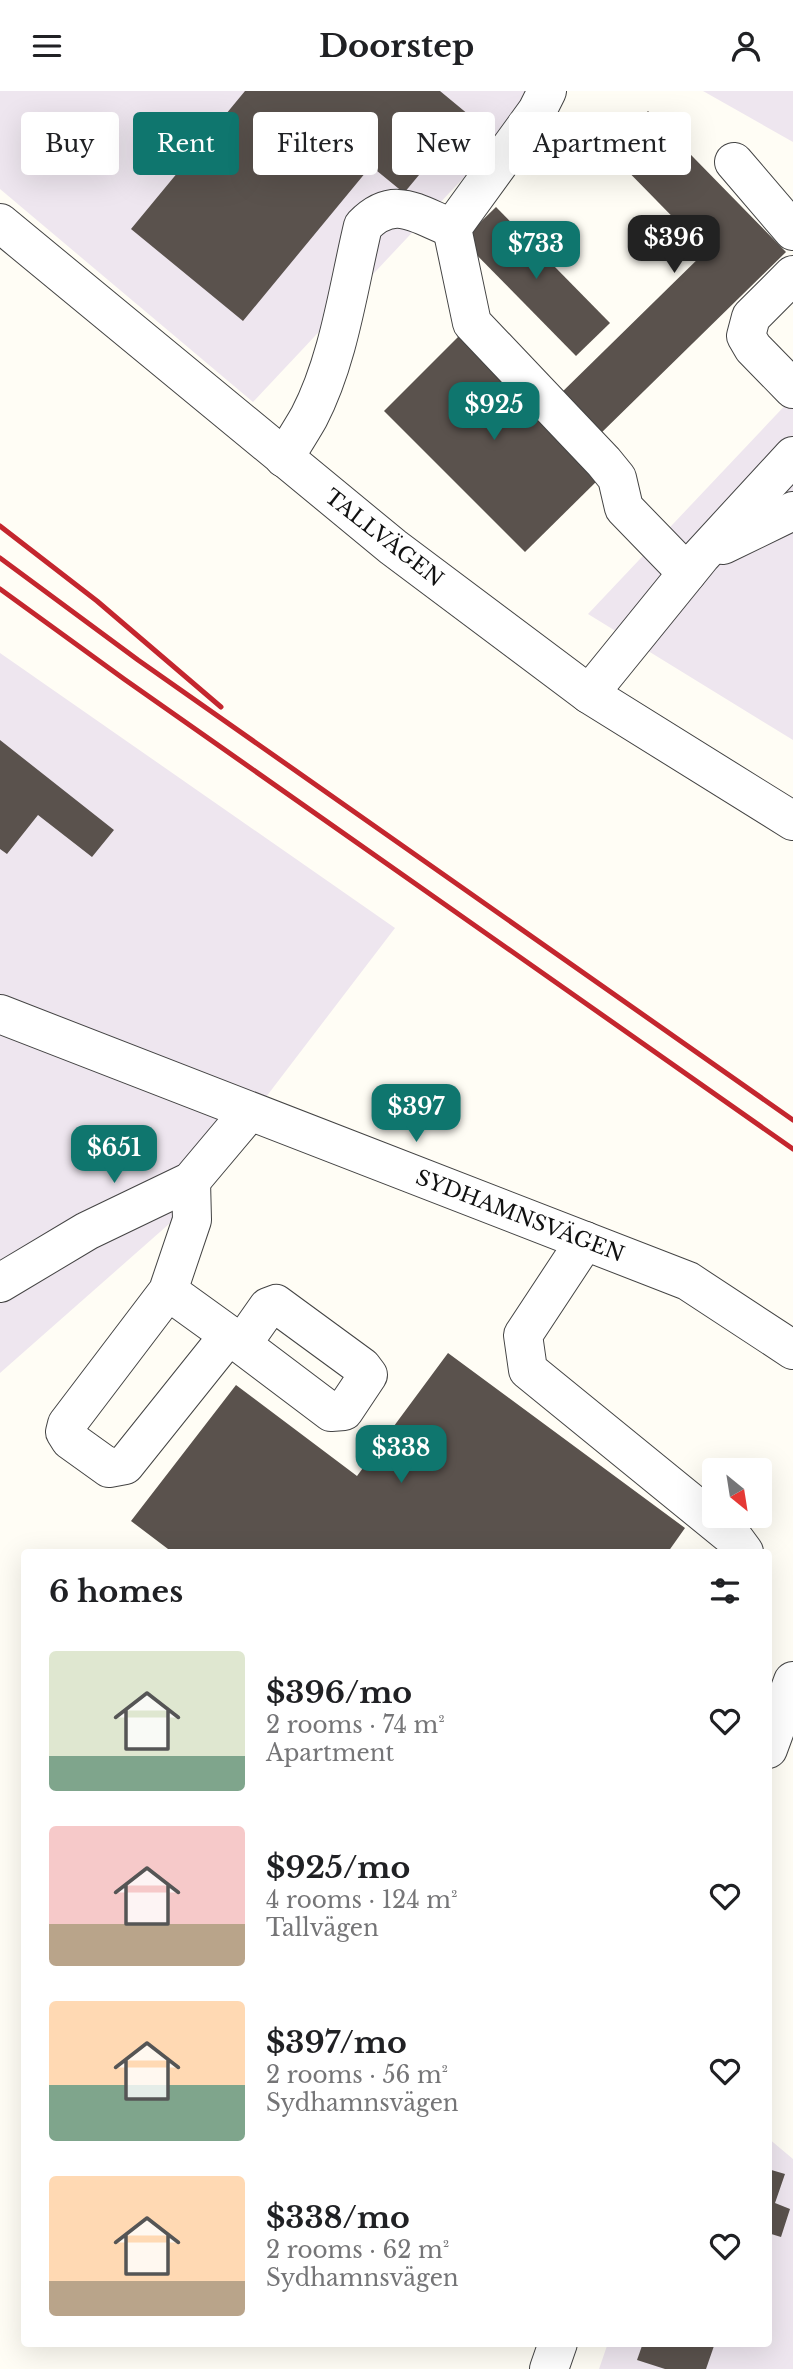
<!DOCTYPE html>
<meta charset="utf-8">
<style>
:root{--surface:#fff;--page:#f2f2f2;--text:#202124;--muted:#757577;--accent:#0f766e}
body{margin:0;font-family:"Libre Baskerville",serif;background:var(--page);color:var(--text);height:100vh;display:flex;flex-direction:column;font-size:26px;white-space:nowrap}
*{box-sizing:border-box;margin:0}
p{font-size:23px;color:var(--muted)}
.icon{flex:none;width:38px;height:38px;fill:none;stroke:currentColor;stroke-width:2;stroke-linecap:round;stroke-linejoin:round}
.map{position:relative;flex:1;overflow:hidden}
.drawer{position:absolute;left:21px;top:1458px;width:751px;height:798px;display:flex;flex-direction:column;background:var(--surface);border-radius:7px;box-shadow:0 7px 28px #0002}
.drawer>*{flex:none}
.top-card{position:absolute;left:21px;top:21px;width:752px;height:63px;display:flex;gap:14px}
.needle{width:46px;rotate:150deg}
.buttons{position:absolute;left:702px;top:1367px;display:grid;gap:14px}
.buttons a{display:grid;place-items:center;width:70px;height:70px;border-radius:7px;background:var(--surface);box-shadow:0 7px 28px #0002;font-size:35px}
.price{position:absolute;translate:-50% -60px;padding:0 16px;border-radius:14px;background:var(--accent);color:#fff;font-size:23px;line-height:46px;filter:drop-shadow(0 2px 4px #0008)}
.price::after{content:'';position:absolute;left:50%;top:42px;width:21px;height:16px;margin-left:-10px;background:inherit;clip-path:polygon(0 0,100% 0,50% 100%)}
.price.current{background:#222;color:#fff}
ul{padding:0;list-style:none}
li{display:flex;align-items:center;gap:21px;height:175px;padding:0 28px}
li span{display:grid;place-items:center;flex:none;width:196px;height:140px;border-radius:7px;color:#555}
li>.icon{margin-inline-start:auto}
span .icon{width:84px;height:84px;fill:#fffc;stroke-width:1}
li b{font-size:30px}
h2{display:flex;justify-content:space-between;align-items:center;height:84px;padding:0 28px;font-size:30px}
.tag{padding:0 24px;border-radius:7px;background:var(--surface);box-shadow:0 7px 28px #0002;font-size:24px;line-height:63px}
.tag.current{background:var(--accent);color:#fff}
header{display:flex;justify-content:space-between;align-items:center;height:91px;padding:0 28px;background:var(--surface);font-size:32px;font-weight:800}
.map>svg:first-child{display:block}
</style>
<header><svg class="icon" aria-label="menu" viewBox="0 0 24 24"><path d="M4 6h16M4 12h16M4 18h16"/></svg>Doorstep<svg class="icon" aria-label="person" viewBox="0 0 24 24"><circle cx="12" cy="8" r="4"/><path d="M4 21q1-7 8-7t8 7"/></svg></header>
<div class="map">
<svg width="793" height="2278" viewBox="0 0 793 2278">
<rect width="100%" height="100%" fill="#fffdf5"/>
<g fill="#eee6ef">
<path d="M0,0H545L253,311L0,98Z"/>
<path d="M703,0H793V51Z"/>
<path d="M793,306V649L588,523Z"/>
<path d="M0,562L395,837L169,1133L0,1282Z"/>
<path d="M768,2047L793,2068V2278H599L608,2252H768Z"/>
</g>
<g fill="#5a524d">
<path d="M245,0H440L469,24L404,102L371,75L243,230L131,138Z"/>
<path d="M648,20L786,161L597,346L557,306L706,160L608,60Z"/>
<path d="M496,116L610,232L576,265L462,149Z"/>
<path d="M463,241L604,383L525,461L384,320Z"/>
<path d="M0,649L114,739L92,766L38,724L7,763L0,758Z"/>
<path d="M448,1262L685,1437L668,1461H172L131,1430L236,1294L357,1385Z"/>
<path d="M768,2078L785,2083L775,2112L790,2118L781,2146L768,2142Z"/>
<path d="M643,2252H715L706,2278H665L637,2269Z"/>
</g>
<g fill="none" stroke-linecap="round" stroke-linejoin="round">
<g stroke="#444" stroke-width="40">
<g id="minor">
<path d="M547,0L537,20L452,137L472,232L604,371L617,387L624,417L687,482"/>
<path d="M734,71L793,140"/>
<path d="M0,132L393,456L589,603L793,730"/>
<path d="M793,184L751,226L746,245L753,257L793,298"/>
<path d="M284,367C292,354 301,340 309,326C339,268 348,198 363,135C394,103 416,123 452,137"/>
<path d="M723,454L793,420"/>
<path d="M589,603L701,465L793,365"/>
<path d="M0,923L688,1190L793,1259"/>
<path d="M585,1150L523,1244L528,1279L733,1446L744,1461"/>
<path d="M0,1192L87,1140L191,1090L249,1021"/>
<path d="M168,1200L229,1244L125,1374L109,1377L70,1349L65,1341L67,1333L168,1200L192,1129L191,1090"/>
<path d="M229,1244L331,1321L344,1320L368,1284L362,1276L276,1213L268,1216L242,1253"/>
<path d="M768,1658L793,1590"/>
<path d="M549,2278L558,2252"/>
</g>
</g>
<use href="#minor" stroke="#fff" stroke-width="38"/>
<g stroke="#c4262e" stroke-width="5">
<path d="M0,435L97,510L221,616"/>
<path d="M0,467L138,569L793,1029"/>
<path d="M0,498L124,588L793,1058"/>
</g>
</g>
<g text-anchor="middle" stroke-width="7" stroke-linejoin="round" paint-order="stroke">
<g font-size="21" fill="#111" stroke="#fff">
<text transform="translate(384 447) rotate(38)" y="7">TALLVÄGEN</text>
<text transform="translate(520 1125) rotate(21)" y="7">SYDHAMNSVÄGEN</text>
</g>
</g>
</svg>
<div class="buttons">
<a><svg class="needle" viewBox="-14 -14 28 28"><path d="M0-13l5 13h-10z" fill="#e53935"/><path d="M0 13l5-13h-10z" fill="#757577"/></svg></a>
</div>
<b class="price current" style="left:674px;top:184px">$396</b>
<b class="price" style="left:536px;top:190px">$733</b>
<b class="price" style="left:494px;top:351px">$925</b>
<b class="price" style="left:416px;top:1053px">$397</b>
<b class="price" style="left:114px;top:1094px">$651</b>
<b class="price" style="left:401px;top:1394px">$338</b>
<div class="top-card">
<a class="tag">Buy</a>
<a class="tag current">Rent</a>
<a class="tag">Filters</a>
<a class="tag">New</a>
<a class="tag">Apartment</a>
</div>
<section class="drawer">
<h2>6 homes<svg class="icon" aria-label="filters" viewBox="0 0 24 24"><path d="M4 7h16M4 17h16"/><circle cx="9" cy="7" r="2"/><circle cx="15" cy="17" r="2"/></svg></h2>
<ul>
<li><span style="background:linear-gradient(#dfe7d0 75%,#7fa58c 0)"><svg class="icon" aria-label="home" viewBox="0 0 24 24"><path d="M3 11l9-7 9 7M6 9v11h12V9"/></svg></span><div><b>$396/mo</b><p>2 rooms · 74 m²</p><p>Apartment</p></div><svg class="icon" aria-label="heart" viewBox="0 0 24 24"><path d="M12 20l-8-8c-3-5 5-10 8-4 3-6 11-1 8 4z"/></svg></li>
<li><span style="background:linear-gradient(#f6c9c9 70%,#b9a48a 0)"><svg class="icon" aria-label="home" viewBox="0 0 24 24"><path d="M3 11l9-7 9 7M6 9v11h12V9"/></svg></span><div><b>$925/mo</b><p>4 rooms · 124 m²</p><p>Tallvägen</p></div><svg class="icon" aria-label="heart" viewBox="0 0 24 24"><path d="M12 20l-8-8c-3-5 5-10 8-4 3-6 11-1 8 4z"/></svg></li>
<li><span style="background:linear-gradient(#ffd9b3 60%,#7fa58c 0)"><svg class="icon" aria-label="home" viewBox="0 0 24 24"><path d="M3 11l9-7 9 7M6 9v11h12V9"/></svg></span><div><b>$397/mo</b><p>2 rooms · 56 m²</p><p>Sydhamnsvägen</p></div><svg class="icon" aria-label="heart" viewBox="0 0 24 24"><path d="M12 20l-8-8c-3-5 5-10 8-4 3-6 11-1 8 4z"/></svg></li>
<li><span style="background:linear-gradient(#ffd9b3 75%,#b9a48a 0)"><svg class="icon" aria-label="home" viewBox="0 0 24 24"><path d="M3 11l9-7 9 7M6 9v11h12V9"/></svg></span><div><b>$338/mo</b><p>2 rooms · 62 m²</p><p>Sydhamnsvägen</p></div><svg class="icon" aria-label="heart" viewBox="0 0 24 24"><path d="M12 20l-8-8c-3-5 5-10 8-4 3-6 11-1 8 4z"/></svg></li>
</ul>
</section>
</div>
